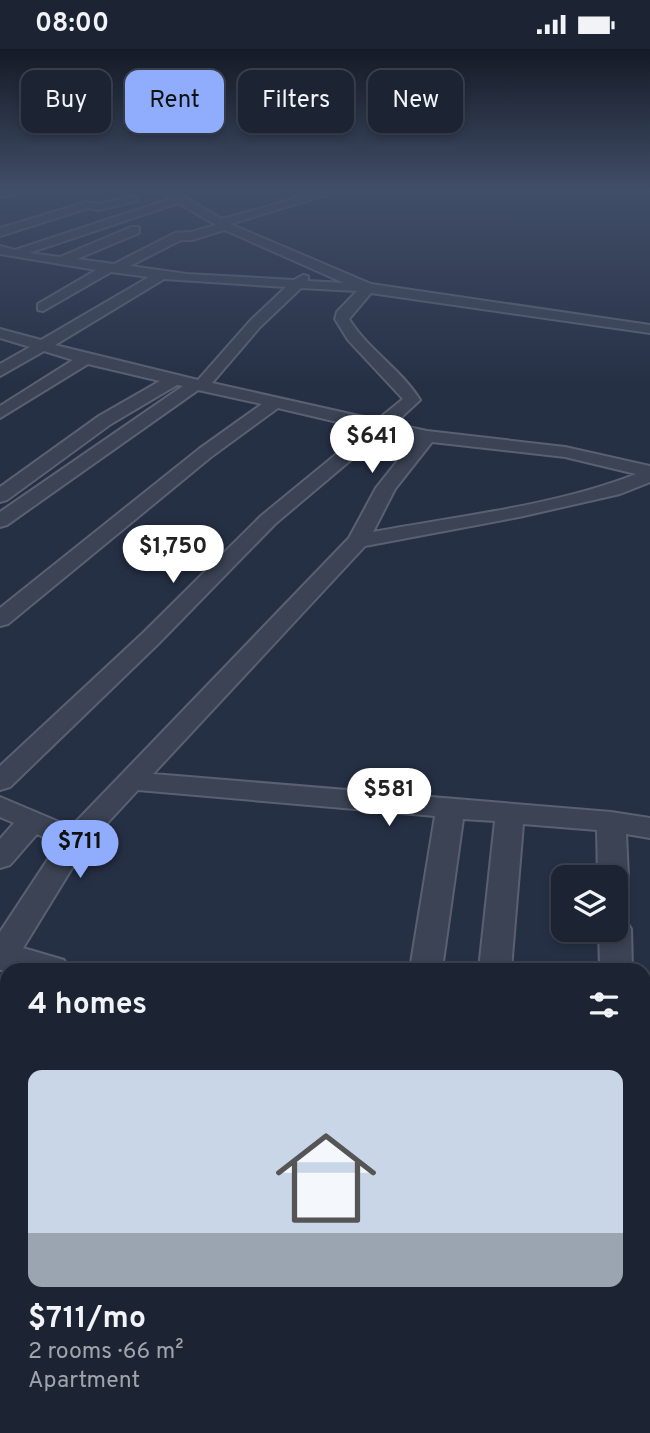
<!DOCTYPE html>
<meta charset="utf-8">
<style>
:root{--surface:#1c2434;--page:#252c3c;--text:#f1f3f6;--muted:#a0a4ac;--line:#3a414f;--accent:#8fadfc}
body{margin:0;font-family:Overpass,sans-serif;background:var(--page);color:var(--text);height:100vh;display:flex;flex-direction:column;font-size:26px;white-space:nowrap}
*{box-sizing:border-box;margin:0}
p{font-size:23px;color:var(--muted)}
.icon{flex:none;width:38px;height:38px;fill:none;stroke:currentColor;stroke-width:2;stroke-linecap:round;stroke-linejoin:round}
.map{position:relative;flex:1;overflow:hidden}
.panel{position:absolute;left:0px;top:914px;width:651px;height:471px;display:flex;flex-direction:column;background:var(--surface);border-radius:21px 21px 0 0;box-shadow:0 4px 10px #0003,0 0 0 2px var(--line)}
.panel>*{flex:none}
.guide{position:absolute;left:21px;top:21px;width:609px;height:63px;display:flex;gap:14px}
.controls{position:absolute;left:551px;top:816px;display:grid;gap:14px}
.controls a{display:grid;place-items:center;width:77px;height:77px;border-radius:14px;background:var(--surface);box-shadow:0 4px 10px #0003,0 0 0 2px var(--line);font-size:35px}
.price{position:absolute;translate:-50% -60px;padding:0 16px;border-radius:24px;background:#fff;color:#222;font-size:23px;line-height:46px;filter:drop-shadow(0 2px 4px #0008)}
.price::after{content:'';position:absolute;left:50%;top:42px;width:21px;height:16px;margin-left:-10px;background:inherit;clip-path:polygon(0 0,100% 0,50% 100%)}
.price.active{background:var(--accent);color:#111}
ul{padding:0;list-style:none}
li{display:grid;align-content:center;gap:14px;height:371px;padding:0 28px}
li+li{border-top:2px solid var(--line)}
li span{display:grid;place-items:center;height:217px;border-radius:14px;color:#555}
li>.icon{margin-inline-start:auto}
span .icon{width:126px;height:126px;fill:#fffc;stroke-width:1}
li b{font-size:30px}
h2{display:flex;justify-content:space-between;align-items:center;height:84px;padding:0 28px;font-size:30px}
.tag{padding:0 24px;border-radius:14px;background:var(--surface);box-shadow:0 4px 10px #0003,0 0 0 2px var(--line);font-size:24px;line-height:63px}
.tag.active{background:var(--accent);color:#111}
.status{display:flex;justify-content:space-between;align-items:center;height:49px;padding:0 35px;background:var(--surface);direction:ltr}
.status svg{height:19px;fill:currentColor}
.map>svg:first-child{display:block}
</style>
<div class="status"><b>08:00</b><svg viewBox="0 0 49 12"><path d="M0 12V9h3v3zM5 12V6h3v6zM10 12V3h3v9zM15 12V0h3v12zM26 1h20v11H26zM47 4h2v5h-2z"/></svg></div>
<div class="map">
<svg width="650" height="1384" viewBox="0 0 650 1384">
<rect width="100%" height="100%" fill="#263045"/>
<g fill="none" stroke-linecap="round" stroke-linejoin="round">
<g stroke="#5a6072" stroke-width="4">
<g id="minor">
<path d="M22,141L21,143L0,148V142Z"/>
<path d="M158,141H171L222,170L325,141H343L230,175L371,235L650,276V284L371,244L349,270C368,301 401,320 420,351L394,375L427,382L565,398L650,417V433L620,445L519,468L365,497L153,725L611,763L650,769V789L626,785L628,828L624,836L616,838V828H598L597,781L523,775L511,920H479L495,772L463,770L442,920H410L435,767L138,741L85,798L23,899L64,911L68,920L0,921V883L58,795L37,785L10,816L0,819V790L14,774L0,768V748L71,778L349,489L376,439L415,390L384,383L275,475L159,594L10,738L0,741V717L143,584L261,467L367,380L278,359L211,408L8,575L0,577V559L199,400L262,355L198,341L7,476L0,478V463L183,337L177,336L111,375L7,451L0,453V438L99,367L160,332L88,315L0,369V357L73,311L44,302L0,327V315L30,298L0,289V280L41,291L149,228L111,223L43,262L38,261V255L96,221L0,205V197L15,201L170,150ZM178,154L216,176L191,183L175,184L114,215L77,210L139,184V178H131L60,208L29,204ZM224,181L227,182L344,234L308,232V227L303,226L294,231L187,225L130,217L181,191H192ZM164,230L286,238L250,272L198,331L55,296ZM301,239L357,242L337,263L335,270L348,291L403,350L377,371L212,334L260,278ZM432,393L565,408L636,425C555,457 458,467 373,483L395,440Z"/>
<path d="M133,147L137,148V152L99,161L88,159L0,187V179L87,153L99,155Z"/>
<path d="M616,869L626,872L631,880L632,920H600L599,880H616Z"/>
<path d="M7,1022V1063L0,1066V1024Z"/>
<path d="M644,1110L650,1111V1145L644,1144Z"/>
<path d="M123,1377H169L167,1384H121Z"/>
</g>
</g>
<use href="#minor" fill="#3b4354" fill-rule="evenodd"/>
</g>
<linearGradient id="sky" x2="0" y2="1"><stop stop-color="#151a26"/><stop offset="0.42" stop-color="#414e68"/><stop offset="1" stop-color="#414e68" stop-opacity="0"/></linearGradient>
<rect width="650" height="335" fill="url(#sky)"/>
</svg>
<div class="controls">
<a><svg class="icon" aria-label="layers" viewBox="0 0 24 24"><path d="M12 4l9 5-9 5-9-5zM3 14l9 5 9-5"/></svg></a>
</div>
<b class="price" style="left:372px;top:426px">$641</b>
<b class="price" style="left:173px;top:536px">$1,750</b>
<b class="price" style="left:389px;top:779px">$581</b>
<b class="price active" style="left:80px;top:831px">$711</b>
<div class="guide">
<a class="tag">Buy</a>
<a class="tag active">Rent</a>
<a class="tag">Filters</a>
<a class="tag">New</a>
</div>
<section class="panel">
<h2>4 homes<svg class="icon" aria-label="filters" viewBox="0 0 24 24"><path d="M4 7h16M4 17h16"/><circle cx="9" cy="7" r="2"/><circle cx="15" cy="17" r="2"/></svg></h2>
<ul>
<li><span style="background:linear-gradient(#c9d6e8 75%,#9aa5b1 0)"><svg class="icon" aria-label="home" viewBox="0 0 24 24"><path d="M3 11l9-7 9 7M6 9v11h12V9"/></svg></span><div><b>$711/mo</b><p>2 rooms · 66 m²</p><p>Apartment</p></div></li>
</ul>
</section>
</div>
